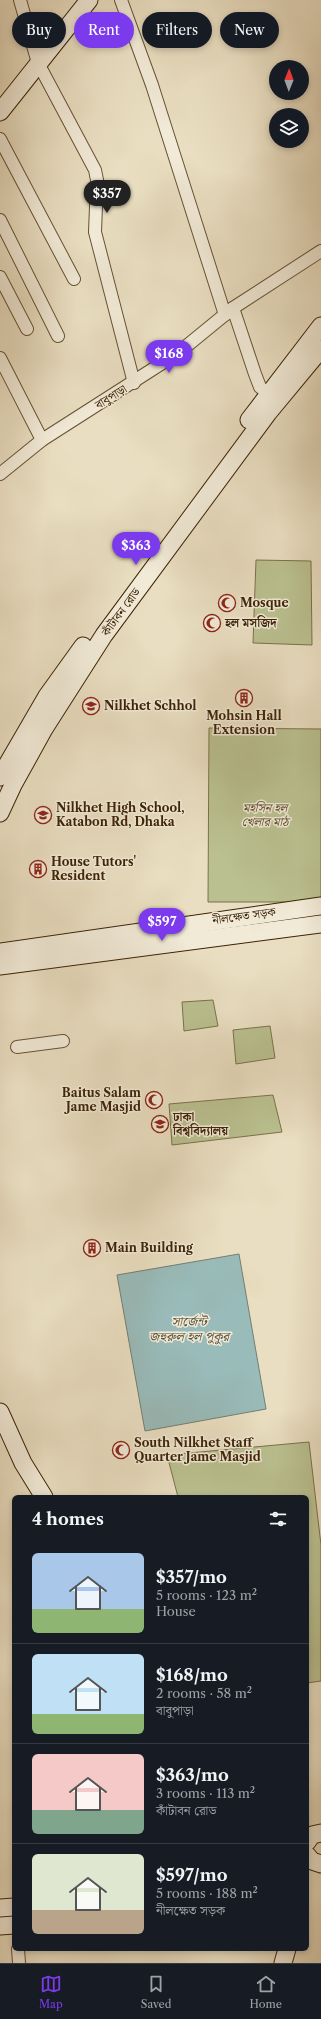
<!DOCTYPE html>
<meta charset="utf-8">
<style>
:root{--surface:#171b24;--page:#242831;--text:#f1f3f6;--muted:#9ea1a6;--line:#363941;--accent:#7c3aed}
body{margin:0;font-family:"Libre Caslon Text","Noto Serif Bengali",serif;background:var(--page);color:var(--text);height:100vh;display:flex;flex-direction:column;font-size:15px;white-space:nowrap}
*{box-sizing:border-box;margin:0}
p{font-size:13px;color:var(--muted)}
.icon{flex:none;width:22px;height:22px;fill:none;stroke:currentColor;stroke-width:2;stroke-linecap:round;stroke-linejoin:round}
.map{position:relative;flex:1;overflow:hidden}
.sheet{position:absolute;left:12px;top:1495px;width:297px;height:456px;display:flex;flex-direction:column;background:var(--surface);border-radius:6px;box-shadow:0 2px 6px #0003}
.sheet>*{flex:none}
.top-card{position:absolute;left:12px;top:12px;width:297px;height:36px;display:flex;gap:8px}
.needle{width:26px;rotate:1deg}
.fabs{position:absolute;left:269px;top:60px;display:grid;gap:8px}
.fabs a{display:grid;place-items:center;width:40px;height:40px;border-radius:50%;background:var(--surface);box-shadow:0 2px 6px #0003;font-size:20px}
.price{position:absolute;translate:-50% -34px;padding:0 9px;border-radius:14px;background:var(--accent);color:#fff;font-size:13px;line-height:26px;filter:drop-shadow(0 1px 2px #0008)}
.price::after{content:'';position:absolute;left:50%;top:24px;width:12px;height:9px;margin-left:-6px;background:inherit;clip-path:polygon(0 0,100% 0,50% 100%)}
.price.current{background:#222;color:#fff}
ul{padding:0;list-style:none}
li{display:flex;align-items:center;gap:12px;height:100px;padding:0 20px}
li+li{border-top:1px solid var(--line)}
li span{display:grid;place-items:center;flex:none;width:112px;height:80px;border-radius:6px;color:#555}
li>.icon{margin-inline-start:auto}
span .icon{width:48px;height:48px;fill:#fffc;stroke-width:1}
li b{font-size:17px}
h2{display:flex;justify-content:space-between;align-items:center;height:48px;padding:0 20px;font-size:17px}
.tag{padding:0 14px;border-radius:18px;background:var(--surface);box-shadow:0 2px 6px #0003;font-size:14px;line-height:36px}
.tag.current{background:var(--accent);color:#fff}
.tabs{display:flex;justify-content:space-around;align-items:center;height:56px;border-top:1px solid var(--line);background:var(--surface);font-size:11px;color:var(--muted)}
.tabs a{display:grid;justify-items:center;gap:2px}
.tabs .current{color:var(--accent)}
.map>svg:first-child{display:block}
</style>
<div class="map">
<svg width="321" height="1963" viewBox="0 0 321 1963">
<rect width="100%" height="100%" fill="#e9dec1"/>
<filter id="stains"><feTurbulence type="fractalNoise" baseFrequency=".005" numOctaves="4"/><feColorMatrix values="0 0 0 0 .2 0 0 0 0 .09 0 0 0 0 .02 0 0 0 .5 -.17"/></filter>
<radialGradient id="worn" r=".72"><stop offset=".6" stop-color="#630" stop-opacity="0"/><stop offset="1" stop-color="#630" stop-opacity=".3"/></radialGradient>
<g fill="#bac090" stroke="#7b714a">
<path d="M256,560L311,561L312,645L253,643Z"/>
<path d="M209,728L321,729V902H208Z"/>
<path d="M213,1000L218,1026L184,1031L182,1002Z"/>
<path d="M270,1026L275,1058L236,1064L233,1030Z"/>
<path d="M273,1095L282,1132L172,1145L169,1104Z"/>
<path d="M309,1442L321,1545V1681L307,1683V1497H178L167,1455Z"/>
</g>
<path fill="#99bbb9" stroke="#747e71" d="M239,1254L266,1409L145,1431L117,1275Z"/>
<g fill="none" stroke-linecap="round" stroke-linejoin="round">
<g stroke="#675134" stroke-width="14">
<g id="street">
<path d="M20,0L38,63L95,170L97,180L95,232L134,383"/>
<path d="M121,0L152,85L225,315"/>
<path d="M0,139L74,279"/>
<path d="M0,220L58,336"/>
<path d="M0,277L27,329"/>
<path d="M233,308L255,374L260,387L274,398"/>
<path d="M0,358L42,440"/>
<path d="M0,474L42,440L178,353L233,308L321,251"/>
<path d="M17,1047L63,1041"/>
<path d="M18,1949L19,1963"/>
</g>
</g>
<g stroke="#3c2205" stroke-width="19">
<g id="secondary">
<path d="M0,112L89,0"/>
<path d="M249,420L321,326"/>
<path d="M0,777L47,696L83,646"/>
<path d="M0,813L13,785L44,729L104,635L268,413L321,349"/>
<path d="M0,952L321,906"/>
<path d="M0,966L321,924"/>
<path d="M0,1412L23,1463L44,1497"/>
<path d="M307,1842L312,1835L321,1833"/>
<path d="M307,1855L312,1861L321,1864"/>
<path d="M0,1908L14,1907"/>
<path d="M0,1926L14,1925"/>
<path d="M283,1963L287,1949"/>
</g>
</g>
<use href="#street" stroke="#f1ead7" stroke-width="12"/>
<use href="#secondary" stroke="#f1ead7" stroke-width="17"/>
</g>
<defs>
<g id="mosque-ring" transform="scale(0.9)"><circle r="9.5" fill="#f1ead7" stroke="#8f2418" stroke-width="1.5"/><path d="M3.5-4.9A6 6 0 1 0 3.5 4.9A5 5 0 1 1 3.5-4.9Z" fill="#8f2418"/></g>
<g id="building-ring" transform="scale(0.9)"><circle r="9.5" fill="#f1ead7" stroke="#8f2418" stroke-width="1.5"/><path d="M-4-6H4V6H1V3H-1V6H-4ZM-2.5-4.3h1.7v1.8h-1.7ZM.8-4.3h1.7v1.8H.8ZM-2.5-1h1.7V.8h-1.7ZM.8-1h1.7V.8H.8Z" fill="#8f2418"/></g>
<g id="school-ring" transform="scale(0.9)"><circle r="9.5" fill="#f1ead7" stroke="#8f2418" stroke-width="1.5"/><path d="M0-5L7-2L0 1L-7-2ZM-4 1L0 2.5L4 1V4Q0 6-4 4Z" fill="#8f2418"/></g>
<g id="university-ring" transform="scale(0.9)"><circle r="9.5" fill="#f1ead7" stroke="#8f2418" stroke-width="1.5"/><path d="M0-5L7-2L0 1L-7-2ZM-4 1L0 2.5L4 1V4Q0 6-4 4Z" fill="#8f2418"/></g>
</defs>
<g fill-rule="evenodd">
<use href="#mosque-ring" x="227" y="603"/>
<use href="#mosque-ring" x="212" y="623"/>
<use href="#building-ring" x="244" y="698"/>
<use href="#school-ring" x="91" y="706"/>
<use href="#school-ring" x="43" y="815"/>
<use href="#building-ring" x="38" y="869"/>
<use href="#mosque-ring" x="154" y="1100"/>
<use href="#university-ring" x="160" y="1124"/>
<use href="#building-ring" x="92" y="1248"/>
<use href="#mosque-ring" x="121" y="1450"/>
</g>
<g text-anchor="middle" stroke-width="3" stroke-linejoin="round" paint-order="stroke">
<g font-size="12" fill="#3c2205" stroke="#f1ead7">
<text transform="translate(111 397) rotate(-32)" y="4">বাবুপাড়া</text>
<text transform="translate(121 612) rotate(-54)" y="4">কাঁটাবন রোড</text>
<text transform="translate(244 916) rotate(-8)" y="4">নীলক্ষেত সড়ক</text>
</g>
<g font-size="12" font-weight="bold" fill="#3c2205" stroke="#f1ead7" text-anchor="start">
<text x="240" y="607">Mosque</text>
<text x="225" y="627">হল মসজিদ</text>
<text x="104" y="710">Nilkhet Schhol</text>
<text x="244" y="720" text-anchor="middle">Mohsin Hall<tspan x="244" dy="14">Extension</tspan></text>
<text x="56" y="812">Nilkhet High School,<tspan x="56" dy="14">Katabon Rd, Dhaka</tspan></text>
<text x="51" y="866">House Tutors'<tspan x="51" dy="14">Resident</tspan></text>
<text x="141" y="1097" text-anchor="end">Baitus Salam<tspan x="141" dy="14">Jame Masjid</tspan></text>
<text x="173" y="1121">ঢাকা<tspan x="173" dy="14">বিশ্ববিদ্যালয়</tspan></text>
<text x="105" y="1252">Main Building</text>
<text x="134" y="1447">South Nilkhet Staff<tspan x="134" dy="14">Quarter Jame Masjid</tspan></text>
</g>
<g font-size="12" font-style="italic" fill="#5c4a28" stroke="#f1ead7">
<text x="265" y="812">মহসিন হল<tspan x="265" dy="14">খেলার মাঠ</tspan></text>
</g>
<g font-size="13" font-style="italic" fill="#58503b" stroke="#f1ead7">
<text x="189" y="1326">সার্জেন্ট<tspan x="189" dy="15">জহুরুল হল পুকুর</tspan></text>
</g>
</g>
<rect width="100%" height="100%" filter="url(#stains)"/>
<rect width="100%" height="100%" fill="url(#worn)"/>
</svg>
<div class="fabs">
<a><svg class="needle" viewBox="-14 -14 28 28"><path d="M0-13l5 13h-10z" fill="#e53935"/><path d="M0 13l5-13h-10z" fill="#9ea1a6"/></svg></a>
<a><svg class="icon" aria-label="layers" viewBox="0 0 24 24"><path d="M12 4l9 5-9 5-9-5zM3 14l9 5 9-5"/></svg></a>
</div>
<b class="price current" style="left:107px;top:214px">$357</b>
<b class="price" style="left:169px;top:374px">$168</b>
<b class="price" style="left:136px;top:566px">$363</b>
<b class="price" style="left:162px;top:942px">$597</b>
<div class="top-card">
<a class="tag">Buy</a>
<a class="tag current">Rent</a>
<a class="tag">Filters</a>
<a class="tag">New</a>
</div>
<section class="sheet">
<h2>4 homes<svg class="icon" aria-label="filters" viewBox="0 0 24 24"><path d="M4 7h16M4 17h16"/><circle cx="9" cy="7" r="2"/><circle cx="15" cy="17" r="2"/></svg></h2>
<ul>
<li><span style="background:linear-gradient(#a9c7e8 70%,#8fb573 0)"><svg class="icon" aria-label="home" viewBox="0 0 24 24"><path d="M3 11l9-7 9 7M6 9v11h12V9"/></svg></span><div><b>$357/mo</b><p>5 rooms · 123 m²</p><p>House</p></div></li>
<li><span style="background:linear-gradient(#bfe0f5 75%,#8fb573 0)"><svg class="icon" aria-label="home" viewBox="0 0 24 24"><path d="M3 11l9-7 9 7M6 9v11h12V9"/></svg></span><div><b>$168/mo</b><p>2 rooms · 58 m²</p><p>বাবুপাড়া</p></div></li>
<li><span style="background:linear-gradient(#f6c9c9 70%,#7fa58c 0)"><svg class="icon" aria-label="home" viewBox="0 0 24 24"><path d="M3 11l9-7 9 7M6 9v11h12V9"/></svg></span><div><b>$363/mo</b><p>3 rooms · 113 m²</p><p>কাঁটাবন রোড</p></div></li>
<li><span style="background:linear-gradient(#dfe7d0 70%,#b9a48a 0)"><svg class="icon" aria-label="home" viewBox="0 0 24 24"><path d="M3 11l9-7 9 7M6 9v11h12V9"/></svg></span><div><b>$597/mo</b><p>5 rooms · 188 m²</p><p>নীলক্ষেত সড়ক</p></div></li>
</ul>
</section>
</div>
<nav class="tabs">
<a class="current"><svg class="icon" aria-label="map" viewBox="0 0 24 24"><path d="M3 6l6-2 6 2 6-2v14l-6 2-6-2-6 2zM9 4v14M15 6v14"/></svg>Map</a>
<a><svg class="icon" aria-label="saved" viewBox="0 0 24 24"><path d="M7 4h10v16l-5-4-5 4z"/></svg>Saved</a>
<a><svg class="icon" aria-label="home" viewBox="0 0 24 24"><path d="M3 11l9-7 9 7M6 9v11h12V9"/></svg>Home</a>
</nav>
